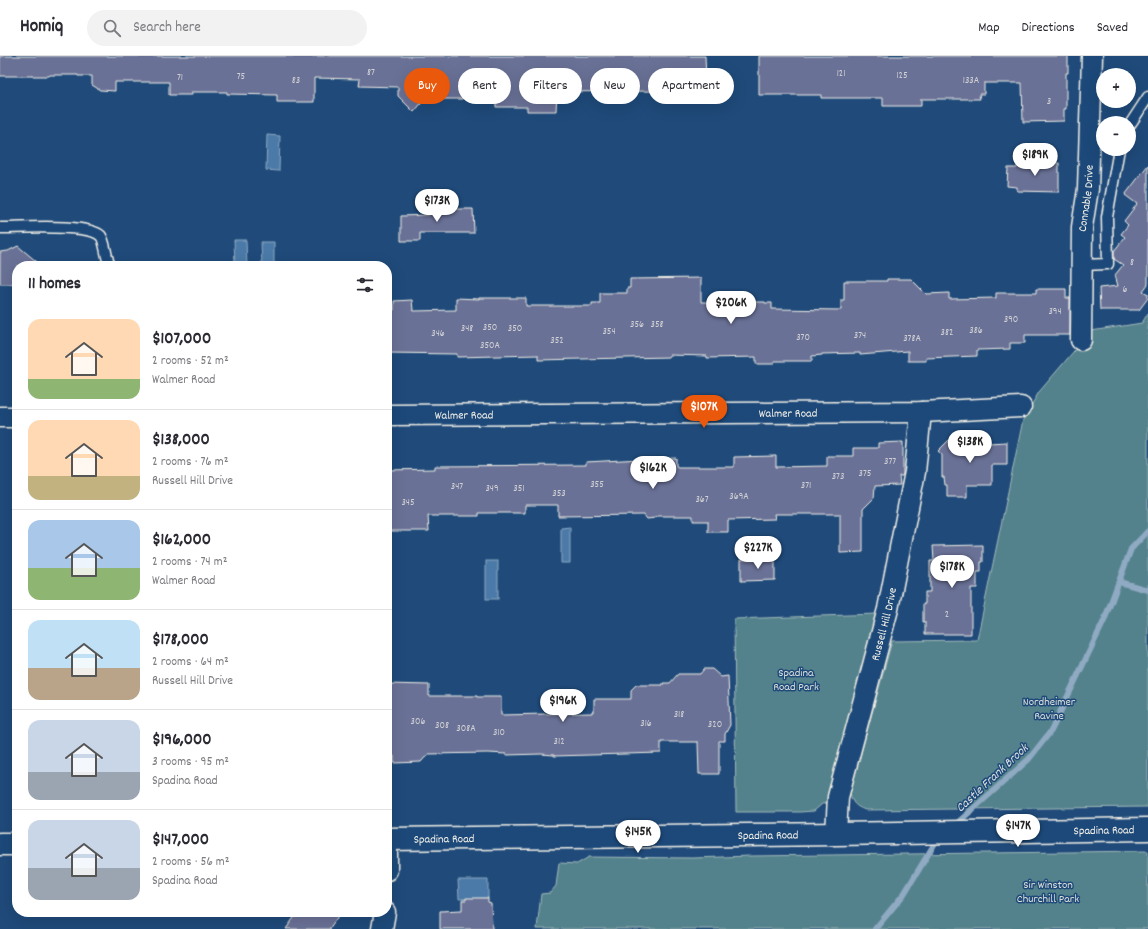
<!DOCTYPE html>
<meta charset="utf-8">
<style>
:root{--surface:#fff;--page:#f2f2f3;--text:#2b2b33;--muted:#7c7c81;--line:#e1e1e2;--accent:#ea580c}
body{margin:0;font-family:Dekko,sans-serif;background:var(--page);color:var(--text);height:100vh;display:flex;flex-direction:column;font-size:15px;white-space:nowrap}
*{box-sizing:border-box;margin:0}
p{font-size:13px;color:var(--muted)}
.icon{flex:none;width:22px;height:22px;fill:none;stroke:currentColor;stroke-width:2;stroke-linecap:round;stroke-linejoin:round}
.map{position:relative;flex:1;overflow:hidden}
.sheet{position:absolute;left:12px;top:205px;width:380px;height:656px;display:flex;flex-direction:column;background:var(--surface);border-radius:16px;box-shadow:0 4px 16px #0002}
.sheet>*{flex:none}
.guide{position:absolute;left:404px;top:12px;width:380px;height:36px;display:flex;gap:8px}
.tools{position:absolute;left:1096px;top:12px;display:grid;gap:8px}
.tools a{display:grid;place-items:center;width:40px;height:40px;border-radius:50%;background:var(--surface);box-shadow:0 4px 16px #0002;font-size:20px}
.price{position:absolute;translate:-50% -34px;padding:0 9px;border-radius:14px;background:#fff;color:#222;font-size:13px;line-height:26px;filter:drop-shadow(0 1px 2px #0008)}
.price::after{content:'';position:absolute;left:50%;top:24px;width:12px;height:9px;margin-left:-6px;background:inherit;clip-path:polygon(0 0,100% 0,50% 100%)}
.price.selected{background:var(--accent);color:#fff}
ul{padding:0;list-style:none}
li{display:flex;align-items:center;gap:12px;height:100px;padding:0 16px}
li+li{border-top:1px solid var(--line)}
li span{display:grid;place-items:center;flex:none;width:112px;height:80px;border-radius:12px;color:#555}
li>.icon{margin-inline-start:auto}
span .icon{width:48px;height:48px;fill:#fffc;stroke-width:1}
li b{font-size:17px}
h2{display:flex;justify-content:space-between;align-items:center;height:48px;padding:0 16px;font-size:17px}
.pill{padding:0 14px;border-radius:18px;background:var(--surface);box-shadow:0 4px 16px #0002;font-size:14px;line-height:36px}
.pill.selected{background:var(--accent);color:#fff}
header{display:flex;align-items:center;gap:24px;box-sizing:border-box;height:56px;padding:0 20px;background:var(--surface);border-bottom:1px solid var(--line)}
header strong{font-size:19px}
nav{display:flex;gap:22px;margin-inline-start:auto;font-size:14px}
.search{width:280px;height:36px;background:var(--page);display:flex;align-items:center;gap:10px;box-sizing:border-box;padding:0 14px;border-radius:22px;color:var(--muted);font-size:15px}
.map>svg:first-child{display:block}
</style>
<header>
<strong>Homiq</strong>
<div class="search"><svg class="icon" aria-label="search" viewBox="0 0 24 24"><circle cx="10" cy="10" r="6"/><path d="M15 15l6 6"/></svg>Search here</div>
<nav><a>Map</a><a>Directions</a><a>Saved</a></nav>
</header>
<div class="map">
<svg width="1148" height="873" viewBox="0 0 1148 873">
<rect width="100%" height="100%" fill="#1f4a7a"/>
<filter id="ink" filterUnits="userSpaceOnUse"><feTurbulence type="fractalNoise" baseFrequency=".025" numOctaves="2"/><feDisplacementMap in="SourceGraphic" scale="8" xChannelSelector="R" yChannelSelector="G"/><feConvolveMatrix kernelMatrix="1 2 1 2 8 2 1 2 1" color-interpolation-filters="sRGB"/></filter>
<g filter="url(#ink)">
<g fill="#53828c" stroke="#a4baba">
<path d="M1148,257V751L865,754C855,750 852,747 850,737L892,585L977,584L1023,364L1039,336L1091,275L1142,267Z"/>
<path d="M877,558L826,747L822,748L814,755L800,756H736L734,563Z"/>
<path d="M1148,795V873H537L541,838L550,837L556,830L559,807L577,808L589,801L693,802L751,800Z"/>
</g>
<g fill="#4c7aa8" stroke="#8faac2">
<path d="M267,79L280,80L279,115L266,114Z"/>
<path d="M234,184H246L247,210H235Z"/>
<path d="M261,186H274V210H262Z"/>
<path d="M570,471V507H561V472Z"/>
<rect x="486" y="505" width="12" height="38"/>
<path d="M458,824H488V842L459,843Z"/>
</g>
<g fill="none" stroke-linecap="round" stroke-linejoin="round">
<g stroke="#8faac2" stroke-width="6">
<path d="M1119,526L1148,534"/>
<path d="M954,770L1029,703L1051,675L1104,565L1131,493L1148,475"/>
<path d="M875,873L904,838L935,787L940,783"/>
</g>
</g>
<g fill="#697196" stroke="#f4f1e8">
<path d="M0,0H705L706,24L657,23L658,35L557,36L556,55H527V51H496V40H462V43H429V44H424L414,56L398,40V31L359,30L360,23L314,22V46H277V39L227,38V36H192V39H169V26H115V35L100,34L92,29V20H78V19H50L49,20H0Z"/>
<path d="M759,0H1068V17H1066V53H1064V65L1023,66L1022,27H984V38H979L980,43H921V50H883V42H821V39H759Z"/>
<path d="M1017,106L1059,107V136L1017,135V131L1007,130L1008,112H1017Z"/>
<path d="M1148,109V228L1143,235L1148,238V242L1139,254H1100L1099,232L1118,230L1115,219L1123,209L1114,203V195L1125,181L1121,178L1128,169L1124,165L1137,148L1125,139Z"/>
<path d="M429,153H473L474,177H420V185H401V160L429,159Z"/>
<path d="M18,190L42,210H17V228H0V196L8,195Z"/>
<path d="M701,222V246H765V247H772V253L841,254V244H844V225H887V223H911L926,238L949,237V243L996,242V237H1036V233H1066V242H1070V279H1025V287H1010V293L977,294V300L926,302V305H908V295L860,299V297L822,298V299L812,300V305H774V308H756V301L707,302V300L669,299V301L538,304V299L457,301V298L387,297V255L394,254V245L412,244L413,254L414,255L456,254V242L479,243V242H526V250H592V247H600V237H627V232H630V223Z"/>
<path d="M949,384H988V387L1007,386V409H992V429H967V441H947V429H945L944,421H942V399L938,395Z"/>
<path d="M903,386V418L902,420H899L900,429L875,430L874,442L863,453V496L840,497V458H774L775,463L728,464V476H708V465H693V460H657L655,462L647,463L644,459L558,460V449H525V457H479V460H428L429,475H388V414L435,413V410L586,409V406L641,403L676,402V410L678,411H734V401L776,400V411L827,410V400H853V392H878V387Z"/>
<path d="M983,489V506H981V516H977V532H971V578H925V566H923V548H925V536H930V505H934L933,490Z"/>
<path d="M741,503H775V524L741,525Z"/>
<path d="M704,613H712L721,621L728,620L730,669L725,678V685H719V718H699L698,686H661V697L554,700V699L541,698L506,699V698L488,697L428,698L421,706L394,707V700H387V628L429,629V640H477V641H501V659L592,657V655H594V643H631V634L636,629H663V627H670L678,618H700Z"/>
<path d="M466,842H488V846L491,847L492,873H440V855L462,854V844H466Z"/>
<path d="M298,856H341L329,873H286Z"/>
</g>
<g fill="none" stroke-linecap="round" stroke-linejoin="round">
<g stroke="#f4f1e8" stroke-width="13">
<g id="service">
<path d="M1129,70L1148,41"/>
<path d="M0,172C20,172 89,167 101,180C105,185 106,202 110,210"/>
<path d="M1082,209L1108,208L1107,161L1119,93"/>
</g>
</g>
<g stroke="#f4f1e8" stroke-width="23">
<g id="minor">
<path id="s1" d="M1081,284L1082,171L1088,133L1092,0"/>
<path id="s2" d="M387,359L921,356L1021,351"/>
<path d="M0,361H17"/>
<path id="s3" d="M836,778L838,741L888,553L915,416L921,356"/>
<path d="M387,814V783"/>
<path d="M382,873L385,856"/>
</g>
</g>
<g stroke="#f4f1e8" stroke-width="25">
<g id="tertiary">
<path id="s4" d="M387,783L836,778L1148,773"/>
<path d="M0,788H17"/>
</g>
</g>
<use href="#service" stroke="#1f4a7a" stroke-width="10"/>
<use href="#minor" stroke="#1f4a7a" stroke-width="20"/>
<use href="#tertiary" stroke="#1f4a7a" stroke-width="22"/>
</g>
</g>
<g text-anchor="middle" stroke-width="3" stroke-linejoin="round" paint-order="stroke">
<g font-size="10" fill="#d1d1d4">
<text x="371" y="19">87</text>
<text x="841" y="20">121</text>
<text x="902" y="22">125</text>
<text x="241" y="23">75</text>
<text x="180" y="24">71</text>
<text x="296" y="27">83</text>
<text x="971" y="27">133A</text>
<text x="1049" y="48">3</text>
<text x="1132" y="209">8</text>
<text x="1125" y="236">6</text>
<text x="1055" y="258">394</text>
<text x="1011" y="266">390</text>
<text x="637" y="271">356</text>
<text x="657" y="271">358</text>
<text x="490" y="274">350</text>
<text x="467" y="275">348</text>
<text x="515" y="275">350</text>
<text x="976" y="277">386</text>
<text x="609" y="278">354</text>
<text x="947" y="279">382</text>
<text x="438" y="280">346</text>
<text x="860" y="282">374</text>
<text x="803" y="284">370</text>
<text x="912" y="285">378A</text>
<text x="557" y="287">352</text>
<text x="490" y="292">350A</text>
<text x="890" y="408">377</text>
<text x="865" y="420">375</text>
<text x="838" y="423">373</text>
<text x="597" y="431">355</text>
<text x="806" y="432">371</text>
<text x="457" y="433">347</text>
<text x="492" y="435">349</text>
<text x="519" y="435">351</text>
<text x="559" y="440">353</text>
<text x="739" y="443">369A</text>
<text x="702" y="446">367</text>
<text x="408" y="449">345</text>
<text x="947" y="561">2</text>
<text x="679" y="661">318</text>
<text x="418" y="668">306</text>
<text x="646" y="670">316</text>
<text x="715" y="671">320</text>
<text x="442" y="672">308</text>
<text x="466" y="675">308A</text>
<text x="499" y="679">310</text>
<text x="559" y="688">312</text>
</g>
<g font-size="12" fill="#f4f1e8" stroke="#1f4a7a">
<text dy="4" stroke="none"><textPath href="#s1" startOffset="142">Connable Drive</textPath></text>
<text dy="4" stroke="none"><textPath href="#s2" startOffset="401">Walmer Road</textPath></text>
<text dy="4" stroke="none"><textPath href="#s2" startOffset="77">Walmer Road</textPath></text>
<text dy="4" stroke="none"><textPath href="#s3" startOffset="216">Russell Hill Drive</textPath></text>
<text dy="4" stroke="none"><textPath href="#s4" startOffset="717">Spadina Road</textPath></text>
<text dy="4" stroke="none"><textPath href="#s4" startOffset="381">Spadina Road</textPath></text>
<text dy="4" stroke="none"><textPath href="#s4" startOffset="57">Spadina Road</textPath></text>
</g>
<g font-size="12" fill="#dce0da" stroke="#1f4a7a">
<text x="796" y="620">Spadina<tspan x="796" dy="14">Road Park</tspan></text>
<text x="1049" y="649">Nordheimer<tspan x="1049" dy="14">Ravine</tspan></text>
<text x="1048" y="832">Sir Winston<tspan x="1048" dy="14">Churchill Park</tspan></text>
</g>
<g font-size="13" font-style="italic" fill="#dbdfde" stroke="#1f4a7a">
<text transform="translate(991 721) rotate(-43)" y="5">Castle Frank Brook</text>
</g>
</g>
</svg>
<div class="tools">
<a>+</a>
<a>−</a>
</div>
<b class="price" style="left:1035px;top:121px">$189K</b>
<b class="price" style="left:437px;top:167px">$173K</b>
<b class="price" style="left:731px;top:269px">$206K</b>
<b class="price selected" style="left:704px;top:373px">$107K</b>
<b class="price" style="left:970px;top:408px">$138K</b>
<b class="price" style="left:653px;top:434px">$162K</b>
<b class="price" style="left:758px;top:514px">$227K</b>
<b class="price" style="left:952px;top:533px">$178K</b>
<b class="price" style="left:563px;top:667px">$196K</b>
<b class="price" style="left:1018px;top:792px">$147K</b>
<b class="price" style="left:638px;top:798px">$145K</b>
<div class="guide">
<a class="pill selected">Buy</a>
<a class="pill">Rent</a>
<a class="pill">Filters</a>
<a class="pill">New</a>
<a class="pill">Apartment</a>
</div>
<section class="sheet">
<h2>11 homes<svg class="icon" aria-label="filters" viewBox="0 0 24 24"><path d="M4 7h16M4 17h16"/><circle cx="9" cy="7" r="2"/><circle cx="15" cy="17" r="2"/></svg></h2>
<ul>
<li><span style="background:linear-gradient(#ffd9b3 75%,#8fb573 0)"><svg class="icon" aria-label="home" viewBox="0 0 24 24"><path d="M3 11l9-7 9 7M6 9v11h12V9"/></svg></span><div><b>$107,000</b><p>2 rooms · 52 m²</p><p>Walmer Road</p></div></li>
<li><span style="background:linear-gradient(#ffd9b3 70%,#c2b280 0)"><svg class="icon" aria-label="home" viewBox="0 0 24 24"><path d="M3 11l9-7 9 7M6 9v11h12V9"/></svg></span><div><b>$138,000</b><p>2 rooms · 76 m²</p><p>Russell Hill Drive</p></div></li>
<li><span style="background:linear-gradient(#a9c7e8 60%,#8fb573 0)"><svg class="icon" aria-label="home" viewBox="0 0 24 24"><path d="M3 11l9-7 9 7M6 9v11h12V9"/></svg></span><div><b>$162,000</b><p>2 rooms · 74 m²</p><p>Walmer Road</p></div></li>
<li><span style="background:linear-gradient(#bfe0f5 60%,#b9a48a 0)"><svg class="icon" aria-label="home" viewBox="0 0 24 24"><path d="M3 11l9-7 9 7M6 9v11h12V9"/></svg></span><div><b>$178,000</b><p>2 rooms · 64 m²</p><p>Russell Hill Drive</p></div></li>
<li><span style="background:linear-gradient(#c9d6e8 65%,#9aa5b1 0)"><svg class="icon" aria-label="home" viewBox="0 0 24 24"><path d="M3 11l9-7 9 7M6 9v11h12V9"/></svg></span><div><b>$196,000</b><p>3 rooms · 95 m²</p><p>Spadina Road</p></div></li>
<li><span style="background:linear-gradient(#c9d6e8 60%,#9aa5b1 0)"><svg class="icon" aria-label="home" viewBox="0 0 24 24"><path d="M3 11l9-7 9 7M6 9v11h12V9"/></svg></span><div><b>$147,000</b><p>2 rooms · 56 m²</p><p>Spadina Road</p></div></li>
</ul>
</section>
</div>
